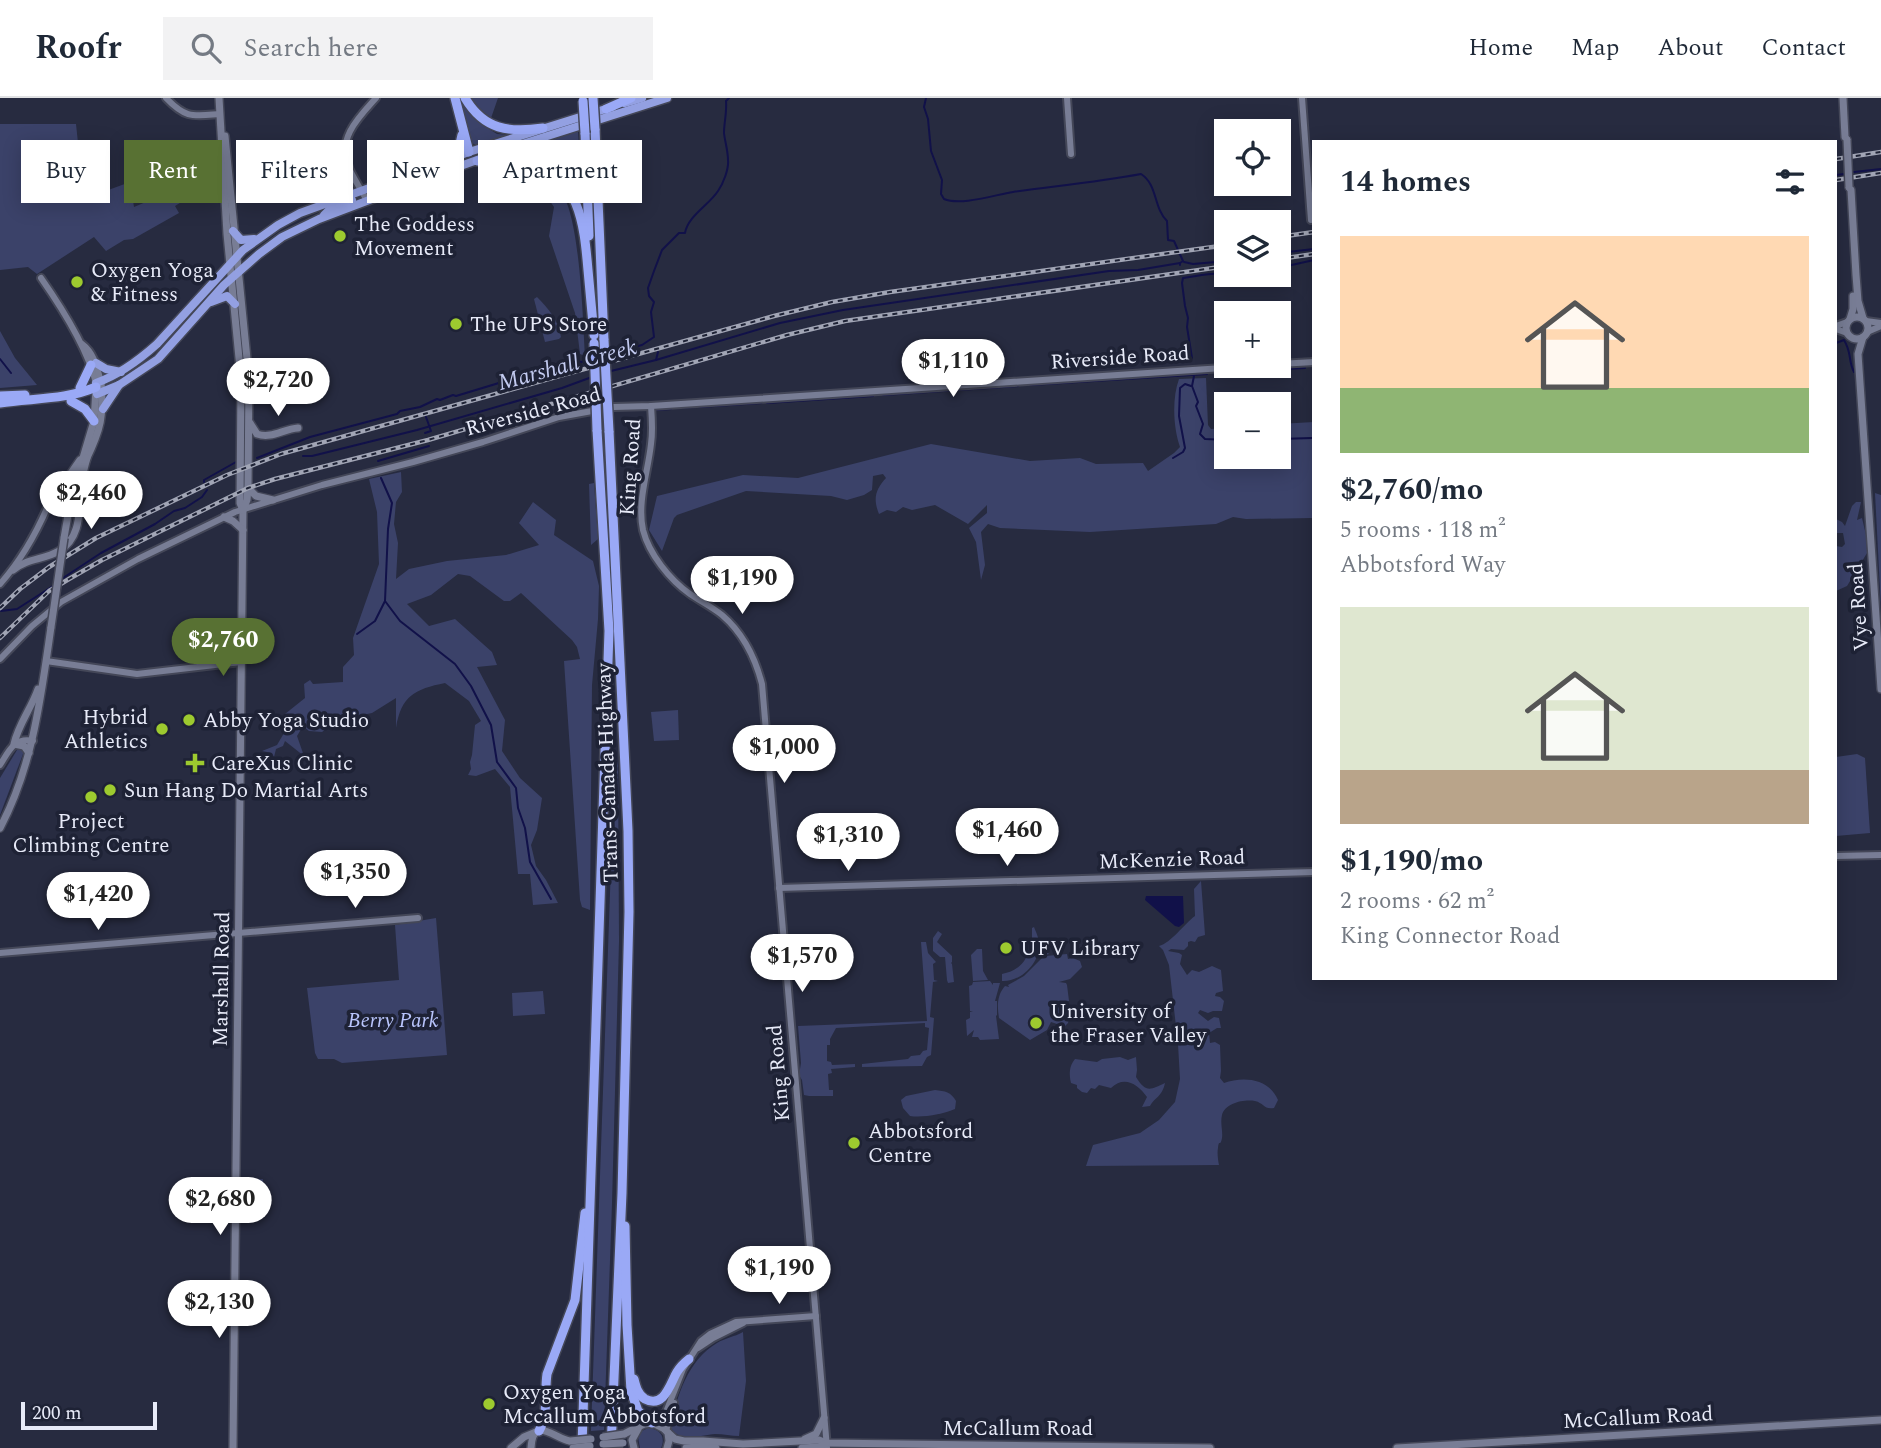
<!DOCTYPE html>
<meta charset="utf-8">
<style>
:root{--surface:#fff;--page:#f2f2f3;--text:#1f2937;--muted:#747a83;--line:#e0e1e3;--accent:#587133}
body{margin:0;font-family:Spectral,serif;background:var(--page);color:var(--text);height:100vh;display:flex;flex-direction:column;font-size:26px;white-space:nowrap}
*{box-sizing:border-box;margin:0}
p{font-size:23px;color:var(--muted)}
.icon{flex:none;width:38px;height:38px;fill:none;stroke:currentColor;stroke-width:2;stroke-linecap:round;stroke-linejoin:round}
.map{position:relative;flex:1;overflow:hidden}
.drawer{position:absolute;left:1312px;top:42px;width:525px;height:840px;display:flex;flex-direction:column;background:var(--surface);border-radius:0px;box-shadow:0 4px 18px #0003}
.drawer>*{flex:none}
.top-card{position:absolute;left:21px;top:42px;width:665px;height:63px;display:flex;gap:14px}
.controls{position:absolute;left:1214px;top:21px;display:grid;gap:14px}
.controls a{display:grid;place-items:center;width:77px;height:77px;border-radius:0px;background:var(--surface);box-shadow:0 4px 18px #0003;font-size:35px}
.scale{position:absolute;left:21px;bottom:18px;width:136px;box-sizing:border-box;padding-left:7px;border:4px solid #e7eaf8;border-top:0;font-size:19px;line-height:24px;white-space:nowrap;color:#e7eaf8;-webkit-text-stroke:5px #1e2235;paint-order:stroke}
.price{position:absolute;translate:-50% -60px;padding:0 16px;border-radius:24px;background:#fff;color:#222;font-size:23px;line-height:46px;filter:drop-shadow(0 2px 4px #0008)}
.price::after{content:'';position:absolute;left:50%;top:42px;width:21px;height:16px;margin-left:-10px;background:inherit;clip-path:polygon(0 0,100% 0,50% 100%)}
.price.on{background:var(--accent);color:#fff}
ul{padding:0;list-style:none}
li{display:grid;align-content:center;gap:14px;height:371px;padding:0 28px}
li span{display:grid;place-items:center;height:217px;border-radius:0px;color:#555}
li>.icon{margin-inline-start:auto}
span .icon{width:126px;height:126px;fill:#fffc;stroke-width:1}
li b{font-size:30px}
h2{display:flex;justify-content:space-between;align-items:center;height:84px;padding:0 28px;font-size:30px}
.pill{padding:0 24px;border-radius:0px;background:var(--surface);box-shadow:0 4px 18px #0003;font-size:24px;line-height:63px}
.pill.on{background:var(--accent);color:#fff}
header{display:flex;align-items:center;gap:42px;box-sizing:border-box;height:98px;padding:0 35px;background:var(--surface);border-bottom:2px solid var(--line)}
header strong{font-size:33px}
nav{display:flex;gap:38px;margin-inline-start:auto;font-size:24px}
.search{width:490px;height:63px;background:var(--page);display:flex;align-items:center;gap:18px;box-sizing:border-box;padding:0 24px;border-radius:0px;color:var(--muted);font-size:26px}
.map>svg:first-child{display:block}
</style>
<header>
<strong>Roofr</strong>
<div class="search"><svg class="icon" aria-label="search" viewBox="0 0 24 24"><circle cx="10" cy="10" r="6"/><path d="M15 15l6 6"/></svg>Search here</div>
<nav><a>Home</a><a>Map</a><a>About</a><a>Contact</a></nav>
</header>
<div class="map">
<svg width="1881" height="1350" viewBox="0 0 1881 1350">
<rect width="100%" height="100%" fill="#272b40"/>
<g fill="#3b4269">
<path d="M459,0H498L490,23L489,31L497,36L510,37L477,47L471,45Z"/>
<path d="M0,26H76L84,101L130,84L134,109L219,73L220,80L175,108L179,115L133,141L124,142L106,153L94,139L37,176L28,169L0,172Z"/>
<path d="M578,33L583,113L572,89L540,65L507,56Z"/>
<path d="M507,67C524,69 548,80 560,93C580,114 583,224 585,258L580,256L575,215L549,138L554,109C549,102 544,91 538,86C519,71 502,71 480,73L483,68Z"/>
<path d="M537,199C549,211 558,222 561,239L559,241L545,244L534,201Z"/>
<path d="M0,233L15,260L37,287L0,290Z"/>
<path d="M1206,280L1208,327L1211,331L1227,330V359H1279V326L1314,324V416L1312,420L1246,421L1233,419L1216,426L1090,434L1000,430L988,426L981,434L985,467L981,482L976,444L969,430L987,415V407L968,426L935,407L912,412L903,409L896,414L887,412L879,416C873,401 875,392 886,380L883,376L873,378L872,392L864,397L847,402L831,398L746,393L677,417L674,420L662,453L649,432L657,398L743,377L798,380L931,346L1030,363L1080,360L1096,366L1143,365L1148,373L1174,355L1180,349C1173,329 1172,300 1179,281Z"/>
<path d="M401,374L402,394L396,404L394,426L398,445L396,481L409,471L447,463L506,457L539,447L519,425L533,404L556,422L554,437L593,463L599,488L598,521L592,587L590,812L582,809L580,802L564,563L580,561L577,549L572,542L521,495L510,503H504L470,478L458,476L431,497L407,506L429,528L455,521L492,554L497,567L477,569L505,622L502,653L520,680L542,700L537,732L531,747L536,768L546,782L558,805L533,807L530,776H518L510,689L495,671L476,678L468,677L471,671L470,664L472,657L475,627L481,623L469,603L445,585C415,591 401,598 396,630V600L372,615L338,622L322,634L309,633L303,628L297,638L304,658L285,643L283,648L276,651L274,659L272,655L262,653L277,647L287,630L285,616L305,600L304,586L310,582L313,586L343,584V569L354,557L353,540L379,466L377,414L369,381Z"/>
<path d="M594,385L598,441L591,447L589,386Z"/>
<path d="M1875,395L1881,397V510Z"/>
<path d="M1856,404H1861L1857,422L1862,420L1866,437L1867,455L1847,488L1836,493V448L1842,449L1845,446L1843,435H1836V421L1842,424L1845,428L1852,408Z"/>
<path d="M678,612L679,642L654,643L651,614Z"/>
<path d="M20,651L23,653V656L0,717V680L17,652Z"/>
<path d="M615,654L618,668L619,843L612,1105L604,1332L591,1333Z"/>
<path d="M1857,656L1865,660L1870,735L1836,738V659Z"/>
<path d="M1201,783L1205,837L1198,839L1195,844L1191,843L1188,844V848L1184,852L1171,851L1168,853L1179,855L1182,857L1180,866L1187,877L1192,872L1199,874L1212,868L1221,872L1223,893L1216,895L1215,898L1220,899L1224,903L1222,913H1213L1208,915L1200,912L1198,915L1208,923L1214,919L1219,920L1221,930H1217L1209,935L1210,945L1215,944L1220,947L1221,973L1220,980L1224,985C1243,978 1269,980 1278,1002L1274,1010C1264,1012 1264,1005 1255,1003C1244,1001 1225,1005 1222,1017C1220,1025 1223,1033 1222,1040C1220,1050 1219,1040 1218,1050C1217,1055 1218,1062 1219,1067L1086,1068L1093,1047L1140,1035L1159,1022L1175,1004L1180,981L1178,946L1169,867L1163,852L1159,848C1171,845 1184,826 1195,818L1194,791Z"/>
<path d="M436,820L447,957L342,965L334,961H318L315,955L307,890L399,882L395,827Z"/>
<path d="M1034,829C1036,834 1039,840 1039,846C1040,865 1021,884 1002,883V876C1019,873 1029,862 1030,844H1032V830Z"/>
<path d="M938,833L942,836L937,844L952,858V864L951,865L952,866L954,884L948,885L947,882L945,859H940L933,853V840Z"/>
<path d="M921,844H926L928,855L936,864L933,866L934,882L938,883L933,884L930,919L934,920L931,957L927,959L922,968L862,969V966L908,961L911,958L920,957L923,953L927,952L929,930L925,929V925L836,930L830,941V947H827V963L831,964L832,967L855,966V969L831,971L832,975L828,976L829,992H833V998H809L804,997L802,982L799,977L801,965L798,928L927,923Z"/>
<path d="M1041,848L1049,855L1046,858L1067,856L1068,861L1073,860L1080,863L1082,869L1070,881L1059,884L1066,885L1067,887L1069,903H1068L1069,921L1068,925L1061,932L1057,926L1051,924L1047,932L1030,942L999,920C997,908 997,897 1005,888L1009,889L1008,887L1024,878L1042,860H1038Z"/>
<path d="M977,851H982L983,873L988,882L973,883L971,857Z"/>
<path d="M990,883L993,887V885H1000L995,903H997V917L996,918L999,941L980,942L978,939H972L974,932L967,938L966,922L970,920V914L973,913H970L969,888L972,887L973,884Z"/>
<path d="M543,893L545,916L513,918L512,895Z"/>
<path d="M1120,959L1128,962L1136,959L1137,972L1136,979C1146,995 1150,992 1165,985C1162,999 1155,999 1150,1008L1142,1009L1147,999C1138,986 1124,977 1111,990L1099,987L1095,991L1091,990L1087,995L1082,994L1077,990V987L1071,985C1069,976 1069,968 1075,961L1097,964L1102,961Z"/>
<path d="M935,992C945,993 951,994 956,1003L955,1011C943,1016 923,1020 910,1018L903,1010L901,1002L906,998Z"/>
<path d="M263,1081L264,1108L236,1111V1082Z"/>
<path d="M743,1234L746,1283L739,1338C732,1338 723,1336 715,1336C701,1337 680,1345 671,1330C676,1299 688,1262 717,1245C725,1240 734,1239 743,1234Z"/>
<path d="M648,1330C660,1331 666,1339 661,1350H640L638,1339L642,1333Z"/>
</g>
<path fill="#111149" d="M1146,798H1183L1184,825L1179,829L1175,828L1145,802Z"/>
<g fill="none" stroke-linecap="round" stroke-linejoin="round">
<g stroke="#111149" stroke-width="2">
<path d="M926,0L924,9L928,21L931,53L942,82L941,96L944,101C961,108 994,97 1013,94C1056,88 1098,84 1141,76C1158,87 1153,109 1167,123L1168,142L1174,143L1183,163L1180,165V167"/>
<path d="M1854,74L1881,71"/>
<path d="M1836,77L1844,76"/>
<path d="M1279,155L1314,151"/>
<path d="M1184,164L1193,166L1227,163"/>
<path d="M1279,167L1287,168L1314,162"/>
<path d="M1836,245L1844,242C1852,255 1848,263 1854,274"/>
<path d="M610,255L642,247L654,239L651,214L654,204L649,198L648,190L654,173L662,152L679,135H685C688,118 709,107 718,93C723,86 729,71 728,62C728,53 725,44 724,35C724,25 727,14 726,3L729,0"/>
<path d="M1192,260L1187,229L1188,220L1185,208L1182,185L1183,180C1198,178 1212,174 1227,176"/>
<path d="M0,261L11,275"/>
<path d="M656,262L780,225L843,212L1109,173L1138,172L1180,165"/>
<path d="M611,273L656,262L658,254"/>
<path d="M1218,275L1305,270"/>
<path d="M1194,278L1192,288L1198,304L1196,308L1203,326L1200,336L1205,341L1227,342"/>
<path d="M1030,287L1207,276"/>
<path d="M883,297L1018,288"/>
<path d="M767,305L873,298"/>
<path d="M699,309L761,305"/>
<path d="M675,310L695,309"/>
<path d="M655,312L671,311"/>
<path d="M425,335L431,333L426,319"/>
<path d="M1279,341L1312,340"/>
<path d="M303,358H312L417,332L562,290L592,279"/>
<path d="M257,360L310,339L397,316L400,313L420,309L437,301L440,302L453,297L456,298L545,271C552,271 556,268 562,266C572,264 582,265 591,262"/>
<path d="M1173,360L1183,354L1185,350L1179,318L1180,290L1185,286L1191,288"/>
<path d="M378,363L429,348"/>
<path d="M381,380L392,405L388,431L385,503L400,523L455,566L471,588L491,627L497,664L516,690L518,710L525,730L530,764L551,801"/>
<path d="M204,384V382L236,364"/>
<path d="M60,482L101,455L155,426L174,413L185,410L202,399L207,392"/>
<path d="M1,513L17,511L53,488"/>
<path d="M357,536L375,523L385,503"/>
</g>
<g stroke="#444758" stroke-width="10">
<g id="tertiary">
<path d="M166,0C186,21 193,18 220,16"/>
<path d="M1067,0L1071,56"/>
<path d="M1302,0L1311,122"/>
<path d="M367,103C361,91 353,80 348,68C337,40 359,19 376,0"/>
<path d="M41,180C62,210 87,249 96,285"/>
<path d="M1866,223L1881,225"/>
<path d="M1836,228L1847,224"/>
<path d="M1836,231L1847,235"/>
<path d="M1867,234L1881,228"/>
<path d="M82,246C94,255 97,269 101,284"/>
<path d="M1279,266L1314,264"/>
<path d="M651,308C652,321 653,333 651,346C648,374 637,404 643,432C649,456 670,482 690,496C700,503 712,509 722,517C743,535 755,559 762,586L827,1350"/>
<path d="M0,486C25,458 41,427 54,393"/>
<path d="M0,561L32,528L61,504L138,461L235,414L322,387L413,364L483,344L559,319L614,309L651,308L1253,268"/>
<path d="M46,563L137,576L241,564"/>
<path d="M0,667C9,653 14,639 33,643"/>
<path d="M1836,758L1881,757"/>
<path d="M779,790L1314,774"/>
<path d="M0,855L418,820"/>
<path d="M698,1250L713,1240L743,1225"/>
<path d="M653,1325L666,1314L683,1271L701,1243L710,1236L736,1224L816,1218"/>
<path d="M666,1333L674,1305"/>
</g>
</g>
<g stroke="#444758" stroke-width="10">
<g id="secondary">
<path d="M219,0L227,136L241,281L240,405L243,412L233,1350"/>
<path d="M1843,0L1845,39L1847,42"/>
<path d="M225,38L249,281L248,390L247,402L243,412"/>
<path d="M1849,89L1851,92L1856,177L1858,203L1863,220"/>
<circle cx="1857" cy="230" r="11"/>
<path d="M1850,221L1853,211V198"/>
<path d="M1863,239L1858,256L1881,591"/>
<path d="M250,325L257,336C272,341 283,331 298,330"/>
<path d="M86,362C101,331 104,318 101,284"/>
<path d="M248,390L256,398L273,402"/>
<path d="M54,393L69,378L80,362"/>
<path d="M224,419L233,423L243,432"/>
<path d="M64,440L71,400L94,323L96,291"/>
<path d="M13,472C27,460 44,462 59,453C84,438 78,407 82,382C83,375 85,367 87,360"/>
<path d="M29,655L24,648L14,646C18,627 32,609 38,591"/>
<path d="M0,730C33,668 41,598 51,529"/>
<path d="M624,1336L644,1326L653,1325L663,1330L675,1341L684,1343H703L743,1346L819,1342L826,1345L1210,1350"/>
<path d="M805,1341L816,1336L824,1320"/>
<path d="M511,1350L524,1339L536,1334"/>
<path d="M531,1350C533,1316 555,1341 570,1343"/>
<path d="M634,1350L632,1342L638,1331"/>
<path d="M667,1350L669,1343L668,1335"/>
<path d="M686,1350L698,1349L716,1350"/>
<path d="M802,1350L819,1349L826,1345"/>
<path d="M1397,1350L1881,1322"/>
</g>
</g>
<g stroke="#444758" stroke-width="11">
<g id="trunk">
<path d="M625,5L642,0"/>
<path d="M332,100C348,90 347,86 348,68"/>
<path d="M324,117L331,110L352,102"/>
<path d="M233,133L241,142L254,141"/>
<path d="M211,204L227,198L235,206"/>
<path d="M96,265L106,271L121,274"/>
<path d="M96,285C119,277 138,263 157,246L243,152L278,127L300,115L469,54L612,9"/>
<path d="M97,296L119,287L158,261L224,187L259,156L282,139L319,121L438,76L516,48L667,0"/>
<path d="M103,311L119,287"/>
</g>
</g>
<g stroke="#444758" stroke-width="12">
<g id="motorway">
<path d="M455,0L469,54"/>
<path d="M465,0C484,32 509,35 543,30"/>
<path d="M606,11L631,0"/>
<path d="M595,31L604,242"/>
<path d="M585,35L589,138"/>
<path d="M477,63C493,62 510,59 526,63C580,77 584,126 588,172C590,194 592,215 594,237"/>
<path d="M439,66L459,50L462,37"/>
<path d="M80,290L91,267"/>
<path d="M0,298L25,297"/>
<path d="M71,303L85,311L94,323"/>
<path d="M0,305C32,300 66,302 96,289"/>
<path d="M609,333L628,733L629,814L622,1095L611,1350"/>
<path d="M625,1128L627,1227L631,1293L638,1313L652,1325"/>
<path d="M634,1281C636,1289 638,1297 645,1301C664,1311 670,1286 677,1274C680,1269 684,1265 689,1261"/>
<path d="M539,1333C549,1315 544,1296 547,1276L575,1202L585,1115"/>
<path d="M582,1348L609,533L597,332"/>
</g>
</g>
<use href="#tertiary" stroke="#787d95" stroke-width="6"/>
<use href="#secondary" stroke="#787d95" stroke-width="7"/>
<use href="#trunk" stroke="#93a0e2" stroke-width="8"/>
<use href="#motorway" stroke="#9aa9f6" stroke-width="9"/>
<g stroke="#a1a5b5" stroke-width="4.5">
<g id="rail">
<path d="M1836,61L1881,54"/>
<path d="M1836,82L1881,75"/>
<path d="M1279,139L1314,134"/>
<path d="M1279,161L1314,156"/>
<path d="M0,510L20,491L49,469L96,440L227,377L281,356L774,218L832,204L890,194L1227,147"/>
<path d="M0,540L49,493L69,481L102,462L248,390L275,381L428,342L787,237L845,223L1227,168"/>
</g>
</g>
<use href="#rail" stroke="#1e2235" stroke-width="2" stroke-dasharray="5" stroke-linecap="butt"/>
<g stroke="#444758" stroke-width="10" stroke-linecap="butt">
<g id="secondary-bridge">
<path d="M1847,42L1849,89"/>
<path d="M51,529L64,440"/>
<path d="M603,1339L624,1336"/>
<path d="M570,1343L591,1341"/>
<path d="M603,1346L623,1345"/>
<path d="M573,1350L590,1348"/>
</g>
</g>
<g stroke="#444758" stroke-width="12" stroke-linecap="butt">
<g id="motorway-bridge">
<path d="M593,0L595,31"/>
<path d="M583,3L585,35"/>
<path d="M604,242L609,333"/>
<path d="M594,245L597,332"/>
</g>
</g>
<use href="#secondary-bridge" stroke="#787d95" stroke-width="7"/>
<use href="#motorway-bridge" stroke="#9aa9f6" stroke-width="9"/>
</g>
<g fill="#9dca2f" stroke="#1e2235" stroke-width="2.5">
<circle cx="340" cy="138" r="7"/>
<circle cx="77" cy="184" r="7"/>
<circle cx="456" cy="226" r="7"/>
<circle cx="189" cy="622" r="7"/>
<circle cx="162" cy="631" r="7"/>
<path d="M191.5 654.5h7v7h7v7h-7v7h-7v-7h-7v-7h7z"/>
<circle cx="110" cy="692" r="7"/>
<circle cx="91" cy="699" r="7"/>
<circle cx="1006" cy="850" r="7"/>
<circle cx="1036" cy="925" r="7"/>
<circle cx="854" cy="1045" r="7"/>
<circle cx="489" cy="1306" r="7"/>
</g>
<g text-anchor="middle" stroke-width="7" stroke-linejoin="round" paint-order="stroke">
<g font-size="21" fill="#e7eaf8" stroke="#1e2235" text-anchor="start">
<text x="354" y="133">The Goddess<tspan x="354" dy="24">Movement</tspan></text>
<text x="91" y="179">Oxygen Yoga<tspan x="91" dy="24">&amp; Fitness</tspan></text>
<text x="470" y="233">The UPS Store</text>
<text x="148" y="626" text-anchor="end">Hybrid<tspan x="148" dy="24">Athletics</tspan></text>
<text x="203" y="629">Abby Yoga Studio</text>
<text x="211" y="672">CareXus Clinic</text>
<text x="124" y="699">Sun Hang Do Martial Arts</text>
<text x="91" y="730" text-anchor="middle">Project<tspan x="91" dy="24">Climbing Centre</tspan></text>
<text x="1020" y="857">UFV Library</text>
<text x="1050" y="920">University of<tspan x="1050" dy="24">the Fraser Valley</tspan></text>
<text x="868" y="1040">Abbotsford<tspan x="868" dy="24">Centre</tspan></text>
<text x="503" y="1301">Oxygen Yoga<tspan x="503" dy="24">Mccallum Abbotsford</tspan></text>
</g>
<g font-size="21" fill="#e7eaf8" stroke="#1e2235">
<text transform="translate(1120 259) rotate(-4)" y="7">Riverside Road</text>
<text transform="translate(533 313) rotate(-15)" y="7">Riverside Road</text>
<text transform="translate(630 369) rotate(-86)" y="7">King Road</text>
<text transform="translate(1858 509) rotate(-94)" y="7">Vye Road</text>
<text transform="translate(607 675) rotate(-92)" y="7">Trans-Canada Highway</text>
<text transform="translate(1172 761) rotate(-2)" y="7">McKenzie Road</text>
<text transform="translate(221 881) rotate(-89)" y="7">Marshall Road</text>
<text transform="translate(778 975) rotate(-95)" y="7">King Road</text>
<text transform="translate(1638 1319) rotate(-3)" y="7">McCallum Road</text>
<text x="1018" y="1337">McCallum Road</text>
</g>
<g font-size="21" font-style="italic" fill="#b9c5fc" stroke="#1e2235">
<text x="393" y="929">Berry Park</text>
</g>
<g font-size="23" font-style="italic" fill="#c3cbf0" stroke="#1e2235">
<text transform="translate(567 266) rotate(-15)" y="8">Marshall Creek</text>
</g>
</g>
</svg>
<div class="controls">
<a><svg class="icon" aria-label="locate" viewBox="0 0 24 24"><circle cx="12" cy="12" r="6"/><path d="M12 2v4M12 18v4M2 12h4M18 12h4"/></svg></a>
<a><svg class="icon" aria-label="layers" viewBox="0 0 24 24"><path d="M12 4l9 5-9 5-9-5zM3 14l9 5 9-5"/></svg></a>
<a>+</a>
<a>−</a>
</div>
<div class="scale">200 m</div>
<b class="price" style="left:953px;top:301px">$1,110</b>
<b class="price" style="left:278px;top:320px">$2,720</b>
<b class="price" style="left:91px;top:433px">$2,460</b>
<b class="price" style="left:742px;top:518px">$1,190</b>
<b class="price on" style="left:223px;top:580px">$2,760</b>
<b class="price" style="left:784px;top:687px">$1,000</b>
<b class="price" style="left:1007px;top:770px">$1,460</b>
<b class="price" style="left:848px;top:775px">$1,310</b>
<b class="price" style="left:355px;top:812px">$1,350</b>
<b class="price" style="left:98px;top:834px">$1,420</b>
<b class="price" style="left:802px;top:896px">$1,570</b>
<b class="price" style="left:220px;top:1139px">$2,680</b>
<b class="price" style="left:779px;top:1208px">$1,190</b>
<b class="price" style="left:219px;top:1242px">$2,130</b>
<div class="top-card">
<a class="pill">Buy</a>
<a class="pill on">Rent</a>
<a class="pill">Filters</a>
<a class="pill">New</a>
<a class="pill">Apartment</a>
</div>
<section class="drawer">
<h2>14 homes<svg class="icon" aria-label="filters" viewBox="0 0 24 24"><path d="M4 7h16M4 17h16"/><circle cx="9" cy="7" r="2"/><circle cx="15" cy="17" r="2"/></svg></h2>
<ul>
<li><span style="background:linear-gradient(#ffd9b3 70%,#8fb573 0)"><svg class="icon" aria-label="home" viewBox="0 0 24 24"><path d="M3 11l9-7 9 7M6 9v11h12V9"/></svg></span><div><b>$2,760/mo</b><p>5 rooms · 118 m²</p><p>Abbotsford Way</p></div></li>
<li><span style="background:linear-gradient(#dfe7d0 75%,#b9a48a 0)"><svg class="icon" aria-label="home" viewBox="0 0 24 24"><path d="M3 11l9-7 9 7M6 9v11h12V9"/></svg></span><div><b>$1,190/mo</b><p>2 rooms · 62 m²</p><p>King Connector Road</p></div></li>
</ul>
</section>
</div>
